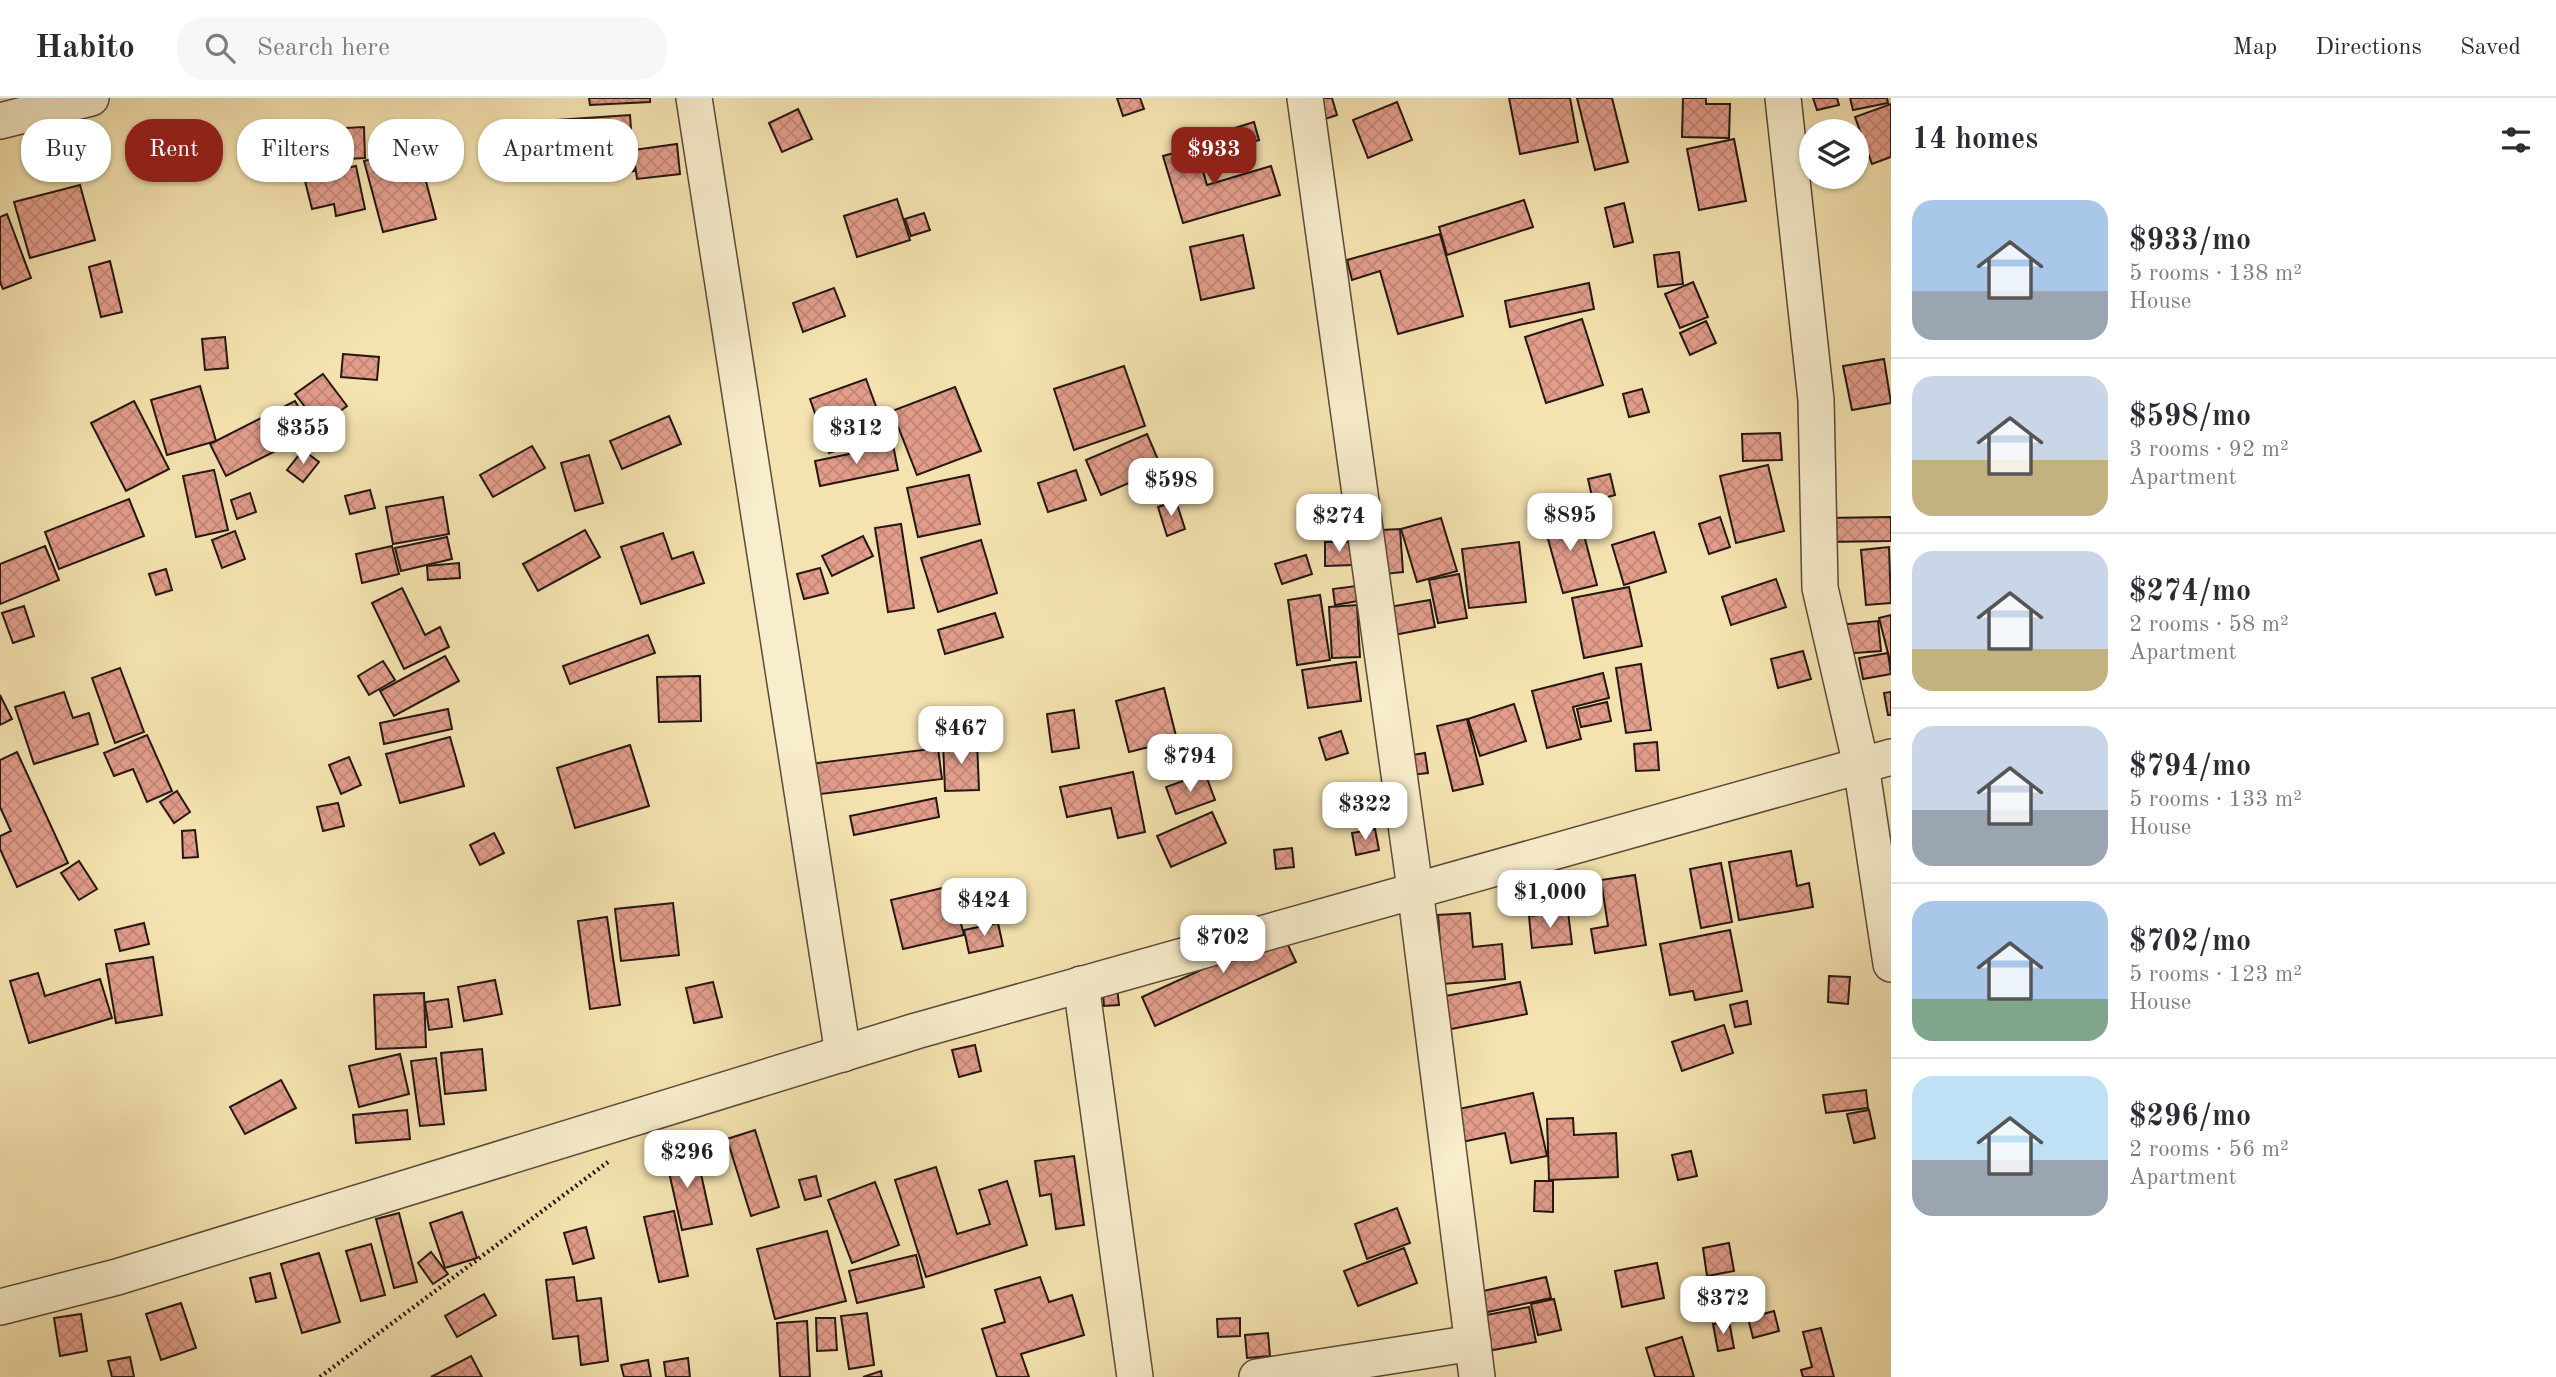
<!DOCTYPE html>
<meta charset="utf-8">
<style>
:root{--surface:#fff;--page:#f7f7f7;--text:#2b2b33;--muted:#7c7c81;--line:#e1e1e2;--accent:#8f2418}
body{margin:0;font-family:"Old Standard TT",serif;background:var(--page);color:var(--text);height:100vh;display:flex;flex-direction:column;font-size:26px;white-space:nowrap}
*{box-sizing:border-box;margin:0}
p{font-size:23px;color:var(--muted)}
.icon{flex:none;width:38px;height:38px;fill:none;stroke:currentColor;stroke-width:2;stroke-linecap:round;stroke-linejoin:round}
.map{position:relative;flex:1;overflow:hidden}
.side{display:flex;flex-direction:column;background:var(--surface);width:665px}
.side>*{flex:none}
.guide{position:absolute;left:21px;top:21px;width:665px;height:63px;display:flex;gap:14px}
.fabs{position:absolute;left:1799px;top:21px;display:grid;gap:14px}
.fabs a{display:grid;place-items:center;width:70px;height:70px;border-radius:50%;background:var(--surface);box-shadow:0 2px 5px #0004;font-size:35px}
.price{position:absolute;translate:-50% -60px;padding:0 16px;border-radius:14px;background:#fff;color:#222;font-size:23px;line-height:46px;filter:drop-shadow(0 2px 4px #0008)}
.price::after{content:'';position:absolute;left:50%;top:42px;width:21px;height:16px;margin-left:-10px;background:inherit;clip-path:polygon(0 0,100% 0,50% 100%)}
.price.selected{background:var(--accent);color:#fff}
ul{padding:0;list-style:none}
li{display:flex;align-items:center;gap:21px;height:175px;padding:0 21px}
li+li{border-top:2px solid var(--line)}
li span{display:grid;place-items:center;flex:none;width:196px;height:140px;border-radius:21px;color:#555}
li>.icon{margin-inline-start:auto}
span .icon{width:84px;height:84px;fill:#fffc;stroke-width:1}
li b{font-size:30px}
h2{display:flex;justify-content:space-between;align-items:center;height:84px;padding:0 21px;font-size:30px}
.tag{padding:0 24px;border-radius:28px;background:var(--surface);box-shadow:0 2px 5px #0004;font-size:24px;line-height:63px}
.tag.selected{background:var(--accent);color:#fff}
header{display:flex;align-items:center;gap:42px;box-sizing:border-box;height:98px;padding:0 35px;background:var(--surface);border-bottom:2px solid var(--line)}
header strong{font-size:33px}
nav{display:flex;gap:38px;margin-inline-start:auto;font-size:24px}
.search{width:490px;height:63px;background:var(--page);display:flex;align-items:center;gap:18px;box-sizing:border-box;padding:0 24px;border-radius:28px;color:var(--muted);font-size:26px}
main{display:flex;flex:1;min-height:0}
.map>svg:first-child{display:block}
</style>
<header>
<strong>Habito</strong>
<div class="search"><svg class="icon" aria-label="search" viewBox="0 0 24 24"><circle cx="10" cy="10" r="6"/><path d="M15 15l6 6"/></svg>Search here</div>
<nav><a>Map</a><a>Directions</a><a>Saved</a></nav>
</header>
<main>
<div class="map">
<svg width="1891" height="1279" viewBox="0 0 1891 1279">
<defs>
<pattern id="building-cross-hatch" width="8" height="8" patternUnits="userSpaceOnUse" patternTransform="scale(1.75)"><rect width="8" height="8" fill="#e29d8b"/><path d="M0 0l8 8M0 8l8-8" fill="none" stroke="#c28677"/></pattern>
</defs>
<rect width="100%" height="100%" fill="#f4e3b0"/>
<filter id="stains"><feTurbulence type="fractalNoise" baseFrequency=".00286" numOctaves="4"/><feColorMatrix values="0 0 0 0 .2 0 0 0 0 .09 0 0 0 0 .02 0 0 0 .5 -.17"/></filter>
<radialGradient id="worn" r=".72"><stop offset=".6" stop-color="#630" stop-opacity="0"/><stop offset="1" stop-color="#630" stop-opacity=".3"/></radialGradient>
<g fill="url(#building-cross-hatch)" stroke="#251711" stroke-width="2">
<path d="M589,0H650V4L590,7Z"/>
<path d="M1117,0H1140L1144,11L1123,18Z"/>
<path d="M1311,0H1332L1337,17L1319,23Z"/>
<path d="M1509,0H1570L1578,44L1520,56Z"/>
<path d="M1577,0H1612L1628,64L1595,72Z"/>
<path d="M1683,0H1706V6H1730L1729,40L1682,39Z"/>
<path d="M1813,0H1837L1839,7L1817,12Z"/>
<path d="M1850,0H1887L1888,5L1853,12Z"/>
<path d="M1397,4L1412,42L1368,60L1353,22Z"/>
<path d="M1891,6V59L1872,66L1855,19Z"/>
<path d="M798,11L812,41L782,54L769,25Z"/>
<path d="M630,17L634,73L561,78L557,22Z"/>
<path d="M1254,24L1259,42L1227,52L1222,34Z"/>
<path d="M364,29L365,60L328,62L326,31Z"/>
<path d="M321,32L329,72L278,82L271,40Z"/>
<path d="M1800,40L1811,41V69L1798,68Z"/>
<path d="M1734,41L1746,103L1699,112L1687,51Z"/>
<path d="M677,46L680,76L637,81L633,52Z"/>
<path d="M1196,49L1207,87L1271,68L1280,97L1183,125L1163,58Z"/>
<path d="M417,50L436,121L383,134L364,63Z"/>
<path d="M356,68L365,111L336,118L334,106L312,111L304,79Z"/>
<path d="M80,87L95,142L30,160L14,104Z"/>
<path d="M897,101L910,142L857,159L844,118Z"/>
<path d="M1524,102L1533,129L1447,157L1439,129Z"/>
<path d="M1624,105L1633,144L1614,149L1605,110Z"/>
<path d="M924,115L930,132L911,138L905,121Z"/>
<path d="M7,116L31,180L3,191L0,184V119Z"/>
<path d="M1440,136L1463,218L1398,236L1380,173L1352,182L1347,162Z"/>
<path d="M1243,137L1254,190L1201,202L1190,149Z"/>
<path d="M1679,154L1683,186L1658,189L1654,157Z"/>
<path d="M110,163L122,214L101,219L89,169Z"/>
<path d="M1693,184L1708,219L1680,230L1665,196Z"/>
<path d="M1589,185L1594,211L1510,229L1505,203Z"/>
<path d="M834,190L845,218L803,234L793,205Z"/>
<path d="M1582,221L1603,287L1546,305L1525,239Z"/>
<path d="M1706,223L1716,245L1690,257L1680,235Z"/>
<path d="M225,239L228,270L205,272L202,241Z"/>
<path d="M343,256L379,259L377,282L341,279Z"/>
<path d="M1884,261L1891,305L1852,312L1843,268Z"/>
<path d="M1124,268L1145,328L1074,352L1054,291Z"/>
<path d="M323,276L347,308L320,328L295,296Z"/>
<path d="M866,281L886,336L829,355L810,301Z"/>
<path d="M200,288L216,343L167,357L151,302Z"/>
<path d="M955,289L981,353L917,377L892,313Z"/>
<path d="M1642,291L1649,314L1629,319L1623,296Z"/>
<path d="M134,303L169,371L126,393L91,325Z"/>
<path d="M295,303L306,322L286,332L293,344L226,378L210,346Z"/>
<path d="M669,318L681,346L622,371L610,343Z"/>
<path d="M1780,335L1782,362L1743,363L1742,336Z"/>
<path d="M1147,336L1162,371L1101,397L1086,362Z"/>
<path d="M893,347L898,372L820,388L815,363Z"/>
<path d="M532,348L545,370L493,399L480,377Z"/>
<path d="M303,352L319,364L303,384L287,372Z"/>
<path d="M589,357L603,405L575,413L561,365Z"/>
<path d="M1768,367L1784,433L1736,445L1720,378Z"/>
<path d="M214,372L228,432L196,439L183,378Z"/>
<path d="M1076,372L1086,402L1048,414L1038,385Z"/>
<path d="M1610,376L1615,397L1593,403L1588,381Z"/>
<path d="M969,377L980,426L918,439L907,390Z"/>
<path d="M370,392L375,410L350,416L345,398Z"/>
<path d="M250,395L256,414L237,421L231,402Z"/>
<path d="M443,399L449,436L393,446L386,409Z"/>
<path d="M129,401L144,438L59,471L45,434Z"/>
<path d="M1176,403L1185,431L1167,438L1158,409Z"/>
<path d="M1578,414L1597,487L1563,495L1543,423Z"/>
<path d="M1720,419L1730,449L1709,456L1699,426Z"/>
<path d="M1891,419V443L1826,444L1825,420Z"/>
<path d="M1441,420L1457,473L1417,484L1401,431Z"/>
<path d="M901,426L914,510L888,514L875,430Z"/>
<path d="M1400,431L1403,474L1384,476L1381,432Z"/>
<path d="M585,432L600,459L538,493L523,466Z"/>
<path d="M235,433L245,461L222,470L212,442Z"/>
<path d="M1654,434L1666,474L1624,487L1612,447Z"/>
<path d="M663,435L672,461L693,454L704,485L641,506L621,449Z"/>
<path d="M863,438L873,458L832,478L822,458Z"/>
<path d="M447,439L452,461L401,473L395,450Z"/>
<path d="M981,442L997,495L938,514L921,460Z"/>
<path d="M1325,444H1354V467L1325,468Z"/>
<path d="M1519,444L1526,504L1469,510L1462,451Z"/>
<path d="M45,448L59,482L0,506V466Z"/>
<path d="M392,448L399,476L362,485L356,456Z"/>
<path d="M1889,449L1891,505L1866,507L1861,452Z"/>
<path d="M1306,457L1312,476L1282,486L1275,466Z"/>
<path d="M459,465L460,480L428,482L427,468Z"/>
<path d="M820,470L828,495L804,501L797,476Z"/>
<path d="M166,471L172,492L156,497L149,476Z"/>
<path d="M1459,476L1467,520L1438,525L1429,482Z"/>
<path d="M1776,481L1786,509L1731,527L1722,499Z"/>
<path d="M1356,488L1358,503L1335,507L1333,491Z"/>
<path d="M1629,489L1642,548L1584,560L1572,500Z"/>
<path d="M402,490L425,537L440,529L449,549L404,571L372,505Z"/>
<path d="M1320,497L1330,562L1297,567L1288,502Z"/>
<path d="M1430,502L1435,529L1394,537L1389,509Z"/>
<path d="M1357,507L1360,559L1332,560L1329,509Z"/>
<path d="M24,508L34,538L13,545L2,515Z"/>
<path d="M995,515L1003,539L945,556L938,532Z"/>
<path d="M1891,517V567L1879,520Z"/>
<path d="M1878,523L1881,553L1842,556L1839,527Z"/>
<path d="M648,537L655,555L570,586L563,568Z"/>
<path d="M1803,553L1811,581L1778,590L1771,561Z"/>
<path d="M1888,555L1891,576L1863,581L1859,560Z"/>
<path d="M445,558L459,583L394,618L380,593Z"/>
<path d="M383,563L395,582L369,597L358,578Z"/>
<path d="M1356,564L1361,603L1308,610L1302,572Z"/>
<path d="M1641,566L1651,632L1626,635L1616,570Z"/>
<path d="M120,570L144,634L115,645L92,580Z"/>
<path d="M1603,575L1609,600L1573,609L1581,641L1547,650L1532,593Z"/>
<path d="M700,578L701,623L659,624L657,579Z"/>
<path d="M1164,590L1177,642L1129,654L1116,603Z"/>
<path d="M64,594L73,620L89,615L98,646L34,666L15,609Z"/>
<path d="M1891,594V617H1888L1884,595Z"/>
<path d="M0,597L12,621L0,627Z"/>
<path d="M1607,604L1611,623L1581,629L1577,611Z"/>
<path d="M1514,606L1526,643L1480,658L1468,621Z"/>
<path d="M448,611L452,631L384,646L380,625Z"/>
<path d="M1074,612L1079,650L1052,654L1047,616Z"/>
<path d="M1467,621L1483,686L1453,693L1437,628Z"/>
<path d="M1341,633L1348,655L1326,662L1319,640Z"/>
<path d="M147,637L172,693L147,704L133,671L114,678L104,655Z"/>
<path d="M450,639L464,688L400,705L386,656Z"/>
<path d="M977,643L979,692L945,693L943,644Z"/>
<path d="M1657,644L1659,672L1636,673L1634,646Z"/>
<path d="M630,647L649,708L575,730L557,670Z"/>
<path d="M938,650L942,681L813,697L809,666Z"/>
<path d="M17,654L68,765L17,789L0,751V738L11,733L0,709V662Z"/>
<path d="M1425,655L1428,675L1410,677L1406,658Z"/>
<path d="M349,659L361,687L341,696L329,667Z"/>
<path d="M1133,674L1145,734L1118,740L1111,710L1067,719L1060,689Z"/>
<path d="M1205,675L1215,702L1176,716L1166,689Z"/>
<path d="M177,693L190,714L174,725L160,704Z"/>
<path d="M936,700L939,719L854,737L850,718Z"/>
<path d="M338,705L344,728L323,733L317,709Z"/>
<path d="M1212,714L1226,745L1171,769L1157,738Z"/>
<path d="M1375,731L1379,752L1356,757L1352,735Z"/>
<path d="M195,732L198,759L183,760L182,733Z"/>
<path d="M494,735L504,755L480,767L470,747Z"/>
<path d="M1292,750L1294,769L1276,771L1274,752Z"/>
<path d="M1791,753L1797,788L1809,785L1813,809L1739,822L1729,764Z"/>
<path d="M79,763L97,791L79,802L61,775Z"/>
<path d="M1721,765L1732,824L1701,830L1690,771Z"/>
<path d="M1635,777L1646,847L1595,855L1591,831L1608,828L1601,782Z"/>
<path d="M951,788L964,837L903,851L891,802Z"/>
<path d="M673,805L679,857L621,863L615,811Z"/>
<path d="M1568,814L1572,846L1532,850L1529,818Z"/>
<path d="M1470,815L1473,849L1502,846L1505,881L1443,886L1438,817Z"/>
<path d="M607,819L620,907L590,911L578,823Z"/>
<path d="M1276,822L1296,864L1155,928L1142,899L1210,868Z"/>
<path d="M144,825L149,846L120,853L115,832Z"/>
<path d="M998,825L1003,848L969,855L964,832Z"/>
<path d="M1730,832L1742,893L1695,902L1693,893L1670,897L1660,846Z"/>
<path d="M153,859L162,917L116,925L106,866Z"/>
<path d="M38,875L45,898L100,881L112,920L29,945L10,883Z"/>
<path d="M1829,878L1850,879L1848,906L1828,904Z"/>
<path d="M1116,880L1119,907L1104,908L1102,881Z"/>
<path d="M495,882L502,916L464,923L458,889Z"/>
<path d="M713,884L722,919L694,925L686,890Z"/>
<path d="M1520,884L1527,916L1446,932L1440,899Z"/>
<path d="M424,895L426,949L376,951L374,897Z"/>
<path d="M448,901L452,929L429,932L425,904Z"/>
<path d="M1747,903L1751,926L1735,929L1730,907Z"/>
<path d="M1724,927L1733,955L1682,973L1672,944Z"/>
<path d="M975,947L981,973L959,979L952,952Z"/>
<path d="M482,951L486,992L445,996L441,955Z"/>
<path d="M400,956L409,996L359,1009L349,968Z"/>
<path d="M436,960L444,1026L420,1028L411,963Z"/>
<path d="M281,982L296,1010L245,1036L230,1009Z"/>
<path d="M1866,992L1868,1010L1826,1015L1823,997Z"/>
<path d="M1533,995L1547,1058L1511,1065L1505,1035L1452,1046L1445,1014Z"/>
<path d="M407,1012L410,1041L356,1045L353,1017Z"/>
<path d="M1869,1012L1875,1040L1854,1045L1847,1016Z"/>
<path d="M1573,1020L1574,1037L1616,1035L1618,1079L1549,1082L1547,1021Z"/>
<path d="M755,1032L779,1109L751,1118L727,1041Z"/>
<path d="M674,1041L681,1071L699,1067L712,1126L682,1132L662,1043Z"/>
<path d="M1691,1053L1697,1078L1678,1082L1672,1057Z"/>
<path d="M1074,1058L1084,1127L1056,1131L1051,1096L1040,1098L1035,1063Z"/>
<path d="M936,1069L957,1136L990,1126L979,1092L1007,1083L1027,1147L926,1179L895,1082Z"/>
<path d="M816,1078L821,1098L805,1102L799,1082Z"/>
<path d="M1535,1083H1553V1114L1534,1113Z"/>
<path d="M875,1084L899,1147L852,1165L828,1102Z"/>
<path d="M1397,1110L1410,1145L1367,1161L1355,1126Z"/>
<path d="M674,1113L688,1178L659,1184L644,1119Z"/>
<path d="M462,1114L477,1160L445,1170L430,1125Z"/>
<path d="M399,1115L417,1184L394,1190L376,1121Z"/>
<path d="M586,1129L594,1160L573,1166L564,1135Z"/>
<path d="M827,1133L846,1203L775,1221L757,1151Z"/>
<path d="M1729,1145L1734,1173L1707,1178L1703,1150Z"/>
<path d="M371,1146L385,1197L361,1203L346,1153Z"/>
<path d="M1404,1150L1417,1185L1358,1208L1344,1173Z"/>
<path d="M431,1154L448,1176L433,1186L418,1165Z"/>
<path d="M319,1155L340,1224L302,1235L281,1166Z"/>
<path d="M916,1157L924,1189L857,1205L849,1173Z"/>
<path d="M1657,1165L1664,1200L1622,1209L1615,1173Z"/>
<path d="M270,1175L276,1200L256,1204L250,1180Z"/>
<path d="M574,1179L577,1203L601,1200L608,1263L581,1267L578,1238L553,1241L546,1182Z"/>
<path d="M1040,1179L1049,1204L1072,1197L1084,1237L1021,1256L1029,1279H997L982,1231L1005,1224L995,1192Z"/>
<path d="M1546,1179L1551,1200L1479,1216L1474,1195Z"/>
<path d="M484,1196L496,1217L457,1239L445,1218Z"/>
<path d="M1554,1201L1561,1232L1538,1237L1531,1206Z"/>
<path d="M181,1205L196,1250L161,1262L146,1216Z"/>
<path d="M1529,1209L1536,1244L1488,1253L1481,1218Z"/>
<path d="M1774,1213L1779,1233L1753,1240L1748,1220Z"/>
<path d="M867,1215L874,1267L849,1271L841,1218Z"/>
<path d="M81,1216L87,1253L60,1258L54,1220Z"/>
<path d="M816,1220H835L837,1252L817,1253Z"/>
<path d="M1240,1220V1238L1218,1239L1217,1221Z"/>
<path d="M807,1223L810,1279H780L777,1225Z"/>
<path d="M1729,1223L1734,1250L1718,1253L1713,1226Z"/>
<path d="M1821,1230L1834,1279H1803L1801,1272L1812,1269L1803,1234Z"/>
<path d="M1268,1235L1270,1258L1247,1260L1245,1237Z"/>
<path d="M1682,1239L1694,1279H1655L1646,1250Z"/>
<path d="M471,1258L482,1279H431Z"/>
<path d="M130,1259L134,1279H112L108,1263Z"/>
<path d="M688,1260L690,1279H666L664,1264Z"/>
<path d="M648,1262L651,1279H624L621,1267Z"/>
<path d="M881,1273L882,1279H863Z"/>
</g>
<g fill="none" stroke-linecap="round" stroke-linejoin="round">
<g stroke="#594a39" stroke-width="38">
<g id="minor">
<path d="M694,0L843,956"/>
<path d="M1305,0L1415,791L1477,1279"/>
<path d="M1783,0L1816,302L1820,490L1861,667L1891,866"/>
<path d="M0,23L91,0"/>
<path d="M1081,886L1135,1279"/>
<path d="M0,1209L117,1179L916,933L1891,659"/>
<path d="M1257,1279L1473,1245"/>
</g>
</g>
<path stroke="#251711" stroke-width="4.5" stroke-dasharray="2 3.5" stroke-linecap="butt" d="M320,1279L608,1064"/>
<use href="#minor" stroke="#f8edcc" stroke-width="35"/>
</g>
<rect width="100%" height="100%" filter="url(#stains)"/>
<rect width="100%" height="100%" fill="url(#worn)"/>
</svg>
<div class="fabs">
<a><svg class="icon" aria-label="layers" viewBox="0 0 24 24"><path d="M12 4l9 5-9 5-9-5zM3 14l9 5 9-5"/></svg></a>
</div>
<b class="price selected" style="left:1214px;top:89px">$933</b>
<b class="price" style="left:303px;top:368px">$355</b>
<b class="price" style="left:856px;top:368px">$312</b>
<b class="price" style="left:1171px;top:420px">$598</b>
<b class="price" style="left:1570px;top:455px">$895</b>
<b class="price" style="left:1339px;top:456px">$274</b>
<b class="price" style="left:961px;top:668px">$467</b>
<b class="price" style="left:1190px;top:696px">$794</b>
<b class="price" style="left:1365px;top:744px">$322</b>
<b class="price" style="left:1550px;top:832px">$1,000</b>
<b class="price" style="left:984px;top:840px">$424</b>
<b class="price" style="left:1223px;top:877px">$702</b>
<b class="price" style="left:687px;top:1092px">$296</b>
<b class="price" style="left:1723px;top:1238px">$372</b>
<div class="guide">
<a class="tag">Buy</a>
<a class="tag selected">Rent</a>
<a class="tag">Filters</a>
<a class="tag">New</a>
<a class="tag">Apartment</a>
</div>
</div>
<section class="side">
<h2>14 homes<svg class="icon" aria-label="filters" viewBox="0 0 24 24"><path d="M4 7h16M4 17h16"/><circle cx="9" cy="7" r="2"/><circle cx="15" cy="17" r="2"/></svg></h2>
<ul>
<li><span style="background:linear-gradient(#a9c7e8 65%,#9aa5b1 0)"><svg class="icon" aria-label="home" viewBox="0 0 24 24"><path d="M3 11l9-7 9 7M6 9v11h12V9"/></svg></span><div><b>$933/mo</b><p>5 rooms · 138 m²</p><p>House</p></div></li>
<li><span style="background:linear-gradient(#c9d6e8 60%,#c2b280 0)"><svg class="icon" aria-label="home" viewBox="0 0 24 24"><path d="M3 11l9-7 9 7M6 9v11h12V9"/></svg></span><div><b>$598/mo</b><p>3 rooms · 92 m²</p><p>Apartment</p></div></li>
<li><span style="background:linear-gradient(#c9d6e8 70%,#c2b280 0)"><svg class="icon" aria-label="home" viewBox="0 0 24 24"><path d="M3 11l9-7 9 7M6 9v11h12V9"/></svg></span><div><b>$274/mo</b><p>2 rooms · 58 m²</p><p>Apartment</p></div></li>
<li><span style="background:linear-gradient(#c9d6e8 60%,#9aa5b1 0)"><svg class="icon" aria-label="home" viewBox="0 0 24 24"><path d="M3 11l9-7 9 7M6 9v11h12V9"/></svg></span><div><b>$794/mo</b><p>5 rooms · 133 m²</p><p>House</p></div></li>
<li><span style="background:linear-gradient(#a9c7e8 70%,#7fa58c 0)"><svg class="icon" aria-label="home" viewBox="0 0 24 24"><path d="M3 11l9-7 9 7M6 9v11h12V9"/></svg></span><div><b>$702/mo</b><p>5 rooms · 123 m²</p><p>House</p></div></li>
<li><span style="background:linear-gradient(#bfe0f5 60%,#9aa5b1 0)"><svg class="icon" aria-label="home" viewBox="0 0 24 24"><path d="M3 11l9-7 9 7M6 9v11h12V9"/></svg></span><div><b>$296/mo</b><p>2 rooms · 56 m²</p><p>Apartment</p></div></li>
</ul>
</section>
</main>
